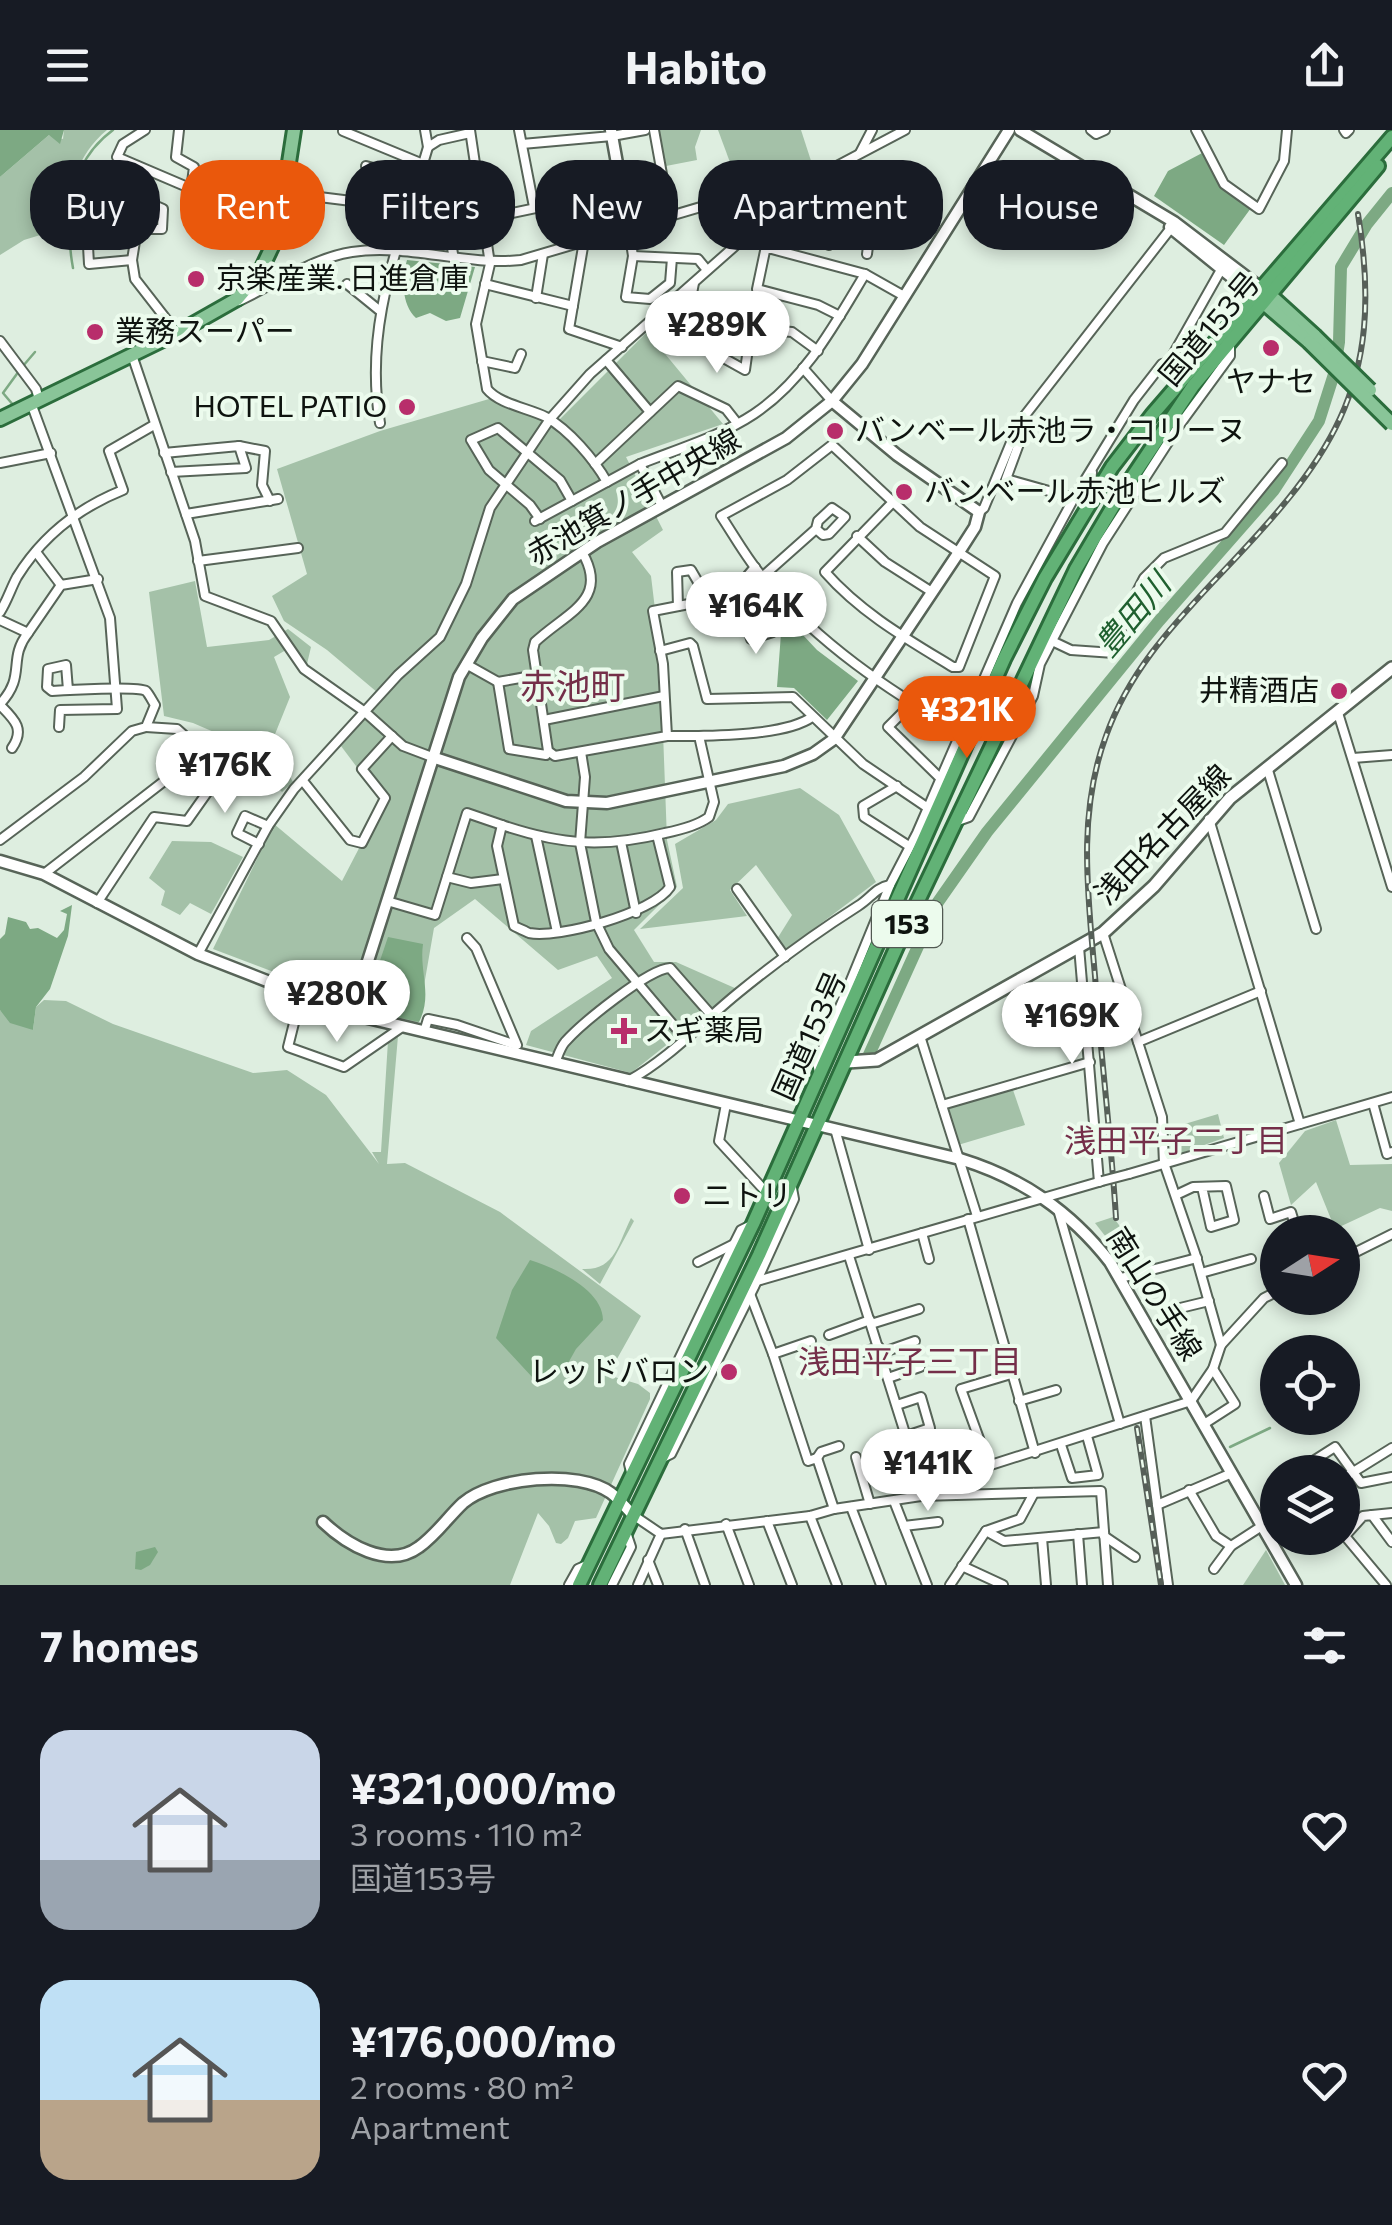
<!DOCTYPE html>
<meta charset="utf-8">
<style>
:root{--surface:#171b24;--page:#242831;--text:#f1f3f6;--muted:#9ea1a6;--accent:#ea580c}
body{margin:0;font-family:Commissioner,"Noto Sans JP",sans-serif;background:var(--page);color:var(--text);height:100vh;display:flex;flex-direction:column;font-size:38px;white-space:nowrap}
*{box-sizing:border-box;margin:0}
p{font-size:32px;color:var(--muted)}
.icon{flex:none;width:55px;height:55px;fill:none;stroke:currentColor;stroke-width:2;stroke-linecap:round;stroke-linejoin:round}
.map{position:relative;height:1455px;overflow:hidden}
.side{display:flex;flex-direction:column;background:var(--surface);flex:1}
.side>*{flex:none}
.banner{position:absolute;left:30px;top:30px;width:1332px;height:90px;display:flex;gap:20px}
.needle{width:65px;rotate:78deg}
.fabs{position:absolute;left:1260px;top:1085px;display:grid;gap:20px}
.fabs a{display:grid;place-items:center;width:100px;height:100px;border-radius:50%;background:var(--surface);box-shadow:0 5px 15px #0003;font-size:50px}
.price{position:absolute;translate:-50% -85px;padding:0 22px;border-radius:35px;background:#fff;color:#222;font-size:32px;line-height:65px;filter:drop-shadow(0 2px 5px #0008)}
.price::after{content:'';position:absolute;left:50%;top:60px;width:30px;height:22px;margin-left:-15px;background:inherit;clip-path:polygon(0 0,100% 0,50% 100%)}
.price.on{background:var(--accent);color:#fff}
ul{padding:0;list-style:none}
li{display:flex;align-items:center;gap:30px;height:250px;padding:0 40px}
li span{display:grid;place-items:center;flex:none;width:280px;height:200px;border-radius:30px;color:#555}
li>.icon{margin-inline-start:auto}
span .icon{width:120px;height:120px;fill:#fffc;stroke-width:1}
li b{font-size:42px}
h2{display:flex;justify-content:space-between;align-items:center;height:120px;padding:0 40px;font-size:42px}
.chip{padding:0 35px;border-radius:40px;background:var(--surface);box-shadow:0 5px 15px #0003;font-size:35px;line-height:90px}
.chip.on{background:var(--accent);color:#fff}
header{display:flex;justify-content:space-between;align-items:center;height:130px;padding:0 40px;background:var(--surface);font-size:45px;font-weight:700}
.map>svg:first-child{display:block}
</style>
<header><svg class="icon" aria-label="menu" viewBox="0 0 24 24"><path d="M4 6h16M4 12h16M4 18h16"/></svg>Habito<svg class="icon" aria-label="share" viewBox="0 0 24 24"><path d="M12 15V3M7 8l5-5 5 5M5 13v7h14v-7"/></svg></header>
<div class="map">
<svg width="1392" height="1455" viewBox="0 0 1392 1455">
<rect width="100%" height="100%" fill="#deeee0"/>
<g fill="#a4c1a8">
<path d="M64,0H107C76,25 69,62 60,99L24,110L0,125V47L49,5L63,9Z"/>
<path d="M659,0H701L695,17L697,30L666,36Z"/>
<path d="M718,0H801L814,40L741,62Z"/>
<path d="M736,73L750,94L723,113L718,78Z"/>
<path d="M647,202L723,294L626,327L663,400L632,422L651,446L660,521L667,710L677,757L634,800L654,832H676L737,859L631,943L526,915L531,901L612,848L597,826L558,840L475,769L434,798L417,896L213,819L274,694L342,751L383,672L341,616L384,568L327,520L284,491L272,466L307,444L277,339L380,301L489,269L560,289Z"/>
<path d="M195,451L207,517L269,510L288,499L311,517L307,534L291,517L274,527L290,567L271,614L293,652L282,662L230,609L193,593L164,586L149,462Z"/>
<path d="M800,658L839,685L876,752L787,819L777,809L792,785L756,735L730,760L747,786L640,799L683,758L675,714L716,690L728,674Z"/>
<path d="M172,711L211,712L243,727L211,784L190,773L180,785L161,775L165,761L149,748Z"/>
<path d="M44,870L66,871L113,894L253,943L287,940L326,965L379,1034L372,1022H381L388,911L398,906L387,1034L405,1033L500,1082L641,1186L608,1245L638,1254L650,1263V1269L596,1388L575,1391L568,1408L561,1414L556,1413L549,1396L538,1383L510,1455H0V880L33,900L36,877Z"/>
<path d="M1012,957L1025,995L958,1015L948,976Z"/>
<path d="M1218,984L1224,1008L1176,1025L1168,999Z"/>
<path d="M1336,990L1350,1035L1392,1034V1081L1380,1078L1335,1099L1316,1052L1291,1075L1279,1033L1305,1001Z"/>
<path d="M1113,1087L1140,1123L1127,1134L1095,1093Z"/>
<path d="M631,1088L634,1091L600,1154L582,1139C615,1141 618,1114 631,1088Z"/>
<path d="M1266,1420L1285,1455H1243Z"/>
</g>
<g fill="#7da983">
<path d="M0,0H64L60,14L49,5L0,47Z"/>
<path d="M1204,22L1218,53L1251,78L1224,115L1154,66L1168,41Z"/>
<path d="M407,130L475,137L460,188L446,191L430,183L416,188C401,174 402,148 407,130Z"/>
<path d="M787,488L817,520L858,551L827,590L794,558L777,557L782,490Z"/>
<path d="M72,775L68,806L50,859L36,877L33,900L10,893L0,880V809L5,804L8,787L26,792L30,799L38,798L57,808L64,800L67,784L60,781Z"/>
<path d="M388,807L423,814C419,842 433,865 419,892L373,882L367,869Z"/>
<path d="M530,1130C556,1138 603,1160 603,1190L576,1219L567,1235L546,1251L533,1248L496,1208L512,1160Z"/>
<path d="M155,1417L158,1422L150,1435L141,1440L135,1439L136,1422Z"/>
</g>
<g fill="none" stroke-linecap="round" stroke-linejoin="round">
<g stroke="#7da983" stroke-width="2.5">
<path d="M73,138C64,88 68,33 113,0"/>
<path d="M23,236L35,222"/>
<path d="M14,276L3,263L19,241"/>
<path d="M1230,1317L1270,1298"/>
</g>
<path stroke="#7da983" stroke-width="12" d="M868,927L938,772L987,702L1159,491L1274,360L1319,291L1334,244L1339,212L1341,137L1367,94L1392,63"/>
<g stroke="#576458" stroke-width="12">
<g id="minor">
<path d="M145,0L123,14L117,27L192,59"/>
<path d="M179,0L176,27L194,37L189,75L193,81L278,104"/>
<path d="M425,0L428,17"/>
<path d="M470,0L490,134L476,194L487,259C499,274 528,278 546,287C569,300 594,329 607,352"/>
<path d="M519,0L534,77"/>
<path d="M654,0L670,88"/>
<path d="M1091,0L1096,4L1105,0"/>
<path d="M1196,0L1224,54L1259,79L1284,31L1287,0"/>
<path d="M1344,0L1346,3L1349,0"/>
<path d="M343,1L423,34"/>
<path d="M522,14L612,6L645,0"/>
<path d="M860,23L872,0"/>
<path d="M137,36V99L132,130L135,149L177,203"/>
<path d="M366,36L418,50"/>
<path d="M441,50L454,130"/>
<path d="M416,56L476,43"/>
<path d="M287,63L408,78"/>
<path d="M98,72L88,116L89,134L132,130"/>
<path d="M484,89L622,60"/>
<path d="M833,89L871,93"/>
<path d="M93,95L136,104"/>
<path d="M137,99H162L163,79L138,68"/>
<path d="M629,100L633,126L626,167L650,169L670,153L672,128"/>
<path d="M584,111L569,199L622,217"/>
<path d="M829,115L835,71L833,38"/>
<path d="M867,124L872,86"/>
<path d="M633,126L698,129L707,140"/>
<path d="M347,154L379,180"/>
<path d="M485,154L573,176"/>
<path d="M536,168L543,124"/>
<path d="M239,171C275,154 313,128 352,122C406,113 464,136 521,130L833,38L905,0"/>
<path d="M690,179L751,197L745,240L684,206L694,153"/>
<path d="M840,186L818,175L757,159L765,121L768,118L865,144"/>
<path d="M769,200L792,202L818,221"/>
<path d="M0,211L36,259L39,269"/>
<path d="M132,225L195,411L205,466L271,491L304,539L365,582L403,616L432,627"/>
<path d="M606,230L650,282"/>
<path d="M1170,230L1222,138"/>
<path d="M482,231L515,238L521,224"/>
<path d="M803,238L832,271"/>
<path d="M31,273L110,488L117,579L60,580L59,597"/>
<path d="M380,293C363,193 401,110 428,17L439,10L470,3"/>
<path d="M1020,311L1006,349L1074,368"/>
<path d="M239,316L265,321L262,355L270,371"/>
<path d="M164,323L239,316L246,338L171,342"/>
<path d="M0,333L51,323"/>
<path d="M595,334L678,256L726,279L737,293"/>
<path d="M893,372L825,442C861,483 907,509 953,537H959L995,446L920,397L832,315L787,350L721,386C735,407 748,431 765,450C820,514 886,559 959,601"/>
<path d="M1086,374L1092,343"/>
<path d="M662,376L640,334C678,319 721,306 754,284C805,250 835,194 865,144L904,166"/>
<path d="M979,382L984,378L1019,293L1171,98"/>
<path d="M186,384L278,369"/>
<path d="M540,389L530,375L489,340L471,310L498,298L560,350L572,371"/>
<path d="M535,391L640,334"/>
<path d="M857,406L885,432L932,462"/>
<path d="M36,422L61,455"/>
<path d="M582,422C610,470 567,482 535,512L533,520L548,621L555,626L667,606L663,534L653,481L730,466L755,437"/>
<path d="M198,431L298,418"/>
<path d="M762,447L816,399L818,391L832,378L845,387L829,404L823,405L816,399"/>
<path d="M730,466L745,489L751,509L773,502L785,472"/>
<path d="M678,476L677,442L691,440L709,471"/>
<path d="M0,482C7,471 11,458 17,447C43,405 78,378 123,360L109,321L154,295"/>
<path d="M0,490L28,503L61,455L98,449"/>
<path d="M1052,511L1071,520L1114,523L1127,481L1144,448L1164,428L1225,403L1282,333"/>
<path d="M660,521L690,513L693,516L707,569L793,567L863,634L928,678"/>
<path d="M466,534L498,552L537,545"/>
<path d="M498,552L509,619L546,625L548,621"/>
<path d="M0,574C27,545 7,530 28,503"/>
<path d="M911,574L888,597L940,648"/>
<path d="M0,575C15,590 25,599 12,618"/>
<path d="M1338,583L1392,757"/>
<path d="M544,590L664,566"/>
<path d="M699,606C729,605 788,604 812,587"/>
<path d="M581,622L585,647L580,713L596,792L609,819L686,910"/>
<path d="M1353,628L1392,625"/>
<path d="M1267,637L1316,799"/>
<path d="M303,651L350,710L362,713L385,668L362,639L392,606"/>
<path d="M897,656L863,676L864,687L909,716"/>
<path d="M1209,689L1300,994"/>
<path d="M955,692L969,687L1033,566L1040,534L1103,413L1178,297L1230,226V214"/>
<path d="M657,705L670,757C653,783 558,809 529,803C527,802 516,797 514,796L497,716L502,695C561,715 604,718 665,703C680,700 697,696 709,687L714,672L699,606H667"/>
<path d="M536,706L557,802"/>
<path d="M0,710L84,647L132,601L146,597L155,575C153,572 149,564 146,561C138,556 66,560 52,561L47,557L48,539L66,535L68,560"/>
<path d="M621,712L636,783"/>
<path d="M259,714L237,703L245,686L268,696"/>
<path d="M44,744L203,621"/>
<path d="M447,747L471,753L503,749"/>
<path d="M737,759L785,827"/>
<path d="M387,771L435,785L467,683L502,695"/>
<path d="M97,773L154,687L187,691L223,640L177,599L146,597"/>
<path d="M1103,803L1162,987L1164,1033L1195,1123L1221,1215"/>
<path d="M467,808L476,818L517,915"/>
<path d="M1079,817L1099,1052"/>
<path d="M198,824L268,696L294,659L398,545L440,507L466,454L490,378L550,289L590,244L735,116L767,82L779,53"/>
<path d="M301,865L288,917L344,937L402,897"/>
<path d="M424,902L428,889L457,895L516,915"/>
<path d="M920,906L977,1086"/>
<path d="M1138,912L1261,861"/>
<path d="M555,933C558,926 560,918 565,912C581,894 648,839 670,838L712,886"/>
<path d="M819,942L817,933L890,755"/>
<path d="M628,951C670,928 701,893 738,863C776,832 817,802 858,776C871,768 875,758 890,755L917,703L1017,473L1074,368L1134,270L1162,234L1202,224"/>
<path d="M1373,973L1387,1024L1392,1022"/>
<path d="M726,974L719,1011L767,1063"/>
<path d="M942,975L1090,932"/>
<path d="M835,999L869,1120"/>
<path d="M1129,1044L1392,967"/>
<path d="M1176,1065L1193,1057L1226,1056L1234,1090L1211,1097L1202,1057"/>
<path d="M1264,1066L1270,1089L1291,1082L1297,1102"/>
<path d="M1059,1083L1120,1294"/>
<path d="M968,1089L1035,1323"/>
<path d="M922,1103L929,1129"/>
<path d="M849,1126L922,1357"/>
<path d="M1342,1129L1392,1104"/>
<path d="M698,1132L734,1114"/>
<path d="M1201,1143L1251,1129"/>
<path d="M1121,1148L1197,1128"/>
<path d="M757,1151L1102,1051"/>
<path d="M750,1164L773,1224"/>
<path d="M1172,1180L1209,1171"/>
<path d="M871,1194L919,1179"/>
<path d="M829,1205L870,1190"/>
<path d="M811,1211L773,1224L808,1331L817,1328L834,1379"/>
<path d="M881,1223L915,1211"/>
<path d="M838,1230L879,1217"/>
<path d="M888,1248L920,1237"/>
<path d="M1019,1271L1056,1260"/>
<path d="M897,1275L921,1267L930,1298L906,1306"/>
<path d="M1145,1286L1168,1455"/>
<path d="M1204,1294L1235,1274L1213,1239"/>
<path d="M1061,1315L1072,1348L1098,1345L1087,1306"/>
<path d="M912,1325L946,1314"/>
<path d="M856,1327L870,1374"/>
<path d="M817,1328L821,1322L839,1316"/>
<path d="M661,1329L671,1324L754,1157L794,1069L792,1058"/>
<path d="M989,1336L961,1259L1011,1244"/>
<path d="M631,1342L629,1334L734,1114L741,1100L753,1094"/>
<path d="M1306,1342L1302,1338L1335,1317L1361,1353L1392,1347"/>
<path d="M1342,1349L1392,1318"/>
<path d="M1189,1360L1216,1406L1231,1416L1262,1396"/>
<path d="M921,1366L1101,1361L1108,1455"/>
<path d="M894,1371L927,1455"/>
<path d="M1157,1375L1232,1343"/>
<path d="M851,1377L881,1455"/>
<path d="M633,1385L661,1404L810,1386L834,1379L921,1366L922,1357L1191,1271L1213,1239L1221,1215L1264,1168L1278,1161"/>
<path d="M1372,1385L1392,1383"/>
<path d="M810,1386L837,1455"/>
<path d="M767,1391L792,1455"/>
<path d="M726,1394L749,1455"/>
<path d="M904,1396L938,1392"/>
<path d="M685,1399L705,1455"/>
<path d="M986,1401L1004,1411L1104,1402"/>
<path d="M1078,1404L1082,1455"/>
<path d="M1104,1406L1135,1427"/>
<path d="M1042,1408L1046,1455"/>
<path d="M648,1430L658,1455"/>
<path d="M962,1436L1003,1455"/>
<path d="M1214,1439L1231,1416"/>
<path d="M569,1455L578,1439L589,1434"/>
<path d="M612,1455L631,1417L626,1402"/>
<path d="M638,1455L661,1404"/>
<path d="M950,1455L986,1401L1020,1389L1034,1363"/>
<path d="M1386,1455L1345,1406L1363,1386L1372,1385L1392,1412"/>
</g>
</g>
<g stroke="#576458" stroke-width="15">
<g id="tertiary">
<path d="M611,0L629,100"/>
<path d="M1020,0L1174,92L1266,162"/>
<path d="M1170,97L1255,166"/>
<path d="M432,627L566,671L607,673L784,636L813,624L834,609L959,422L975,397L979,382L897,325L832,271"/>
<path d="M0,731L44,744L198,824L351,884L960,1029C1022,1048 1070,1081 1110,1132L1296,1455"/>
<path d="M351,884L459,547L482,508L513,469L597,412L786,308L832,271L862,234L1009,0"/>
<path d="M323,1392C346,1414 388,1440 419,1417C436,1405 448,1387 463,1373C494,1347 578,1339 611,1363C619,1369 626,1378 633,1385"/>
</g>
</g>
<g stroke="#576458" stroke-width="16">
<path id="secondary" d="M847,932L877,930L1103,803L1154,756L1230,668L1392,538"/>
</g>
<g stroke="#2b6d3c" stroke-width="18">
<g id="primary">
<path d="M1271,166L1315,206"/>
<path d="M1258,168L1309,212"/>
<path d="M0,289L177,203L237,169L260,142L278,104L294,0"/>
</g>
</g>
<g stroke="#2b6d3c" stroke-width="18">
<g id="trunk">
<path d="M579,1455L753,1094L1004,529L1045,448L1112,337L1152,285L1392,7"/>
<path d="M600,1455L759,1125L906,796L1076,439L1115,373L1193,256L1378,36"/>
</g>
</g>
<use href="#minor" stroke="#fff" stroke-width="8"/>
<use href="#tertiary" stroke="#fff" stroke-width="10"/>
<use href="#secondary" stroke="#fff" stroke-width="11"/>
<use href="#primary" stroke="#89c598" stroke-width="12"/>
<use href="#trunk" stroke="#62b276" stroke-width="12"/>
<g stroke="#565f58" stroke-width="6">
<g id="rail">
<path d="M1116,1088C1111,1007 1101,927 1095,846C1088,766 1077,684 1106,606C1128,544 1169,499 1213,452C1329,331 1387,260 1358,84"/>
<path d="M1137,1298L1161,1455"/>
</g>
</g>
<use href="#rail" stroke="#ecfbed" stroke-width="2.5" stroke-dasharray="8" stroke-linecap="butt"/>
<g stroke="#576458" stroke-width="12" stroke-linecap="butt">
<path id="minor-bridge" d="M1102,1051L1129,1044"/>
</g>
<g stroke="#2b6d3c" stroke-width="18" stroke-linecap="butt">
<g id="primary-bridge">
<path d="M1315,206L1370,260"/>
<path d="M1309,212L1392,294"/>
</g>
</g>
<use href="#minor-bridge" stroke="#fff" stroke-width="8"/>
<use href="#primary-bridge" stroke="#89c598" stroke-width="12"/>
</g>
<g fill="#b82e6b" stroke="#ecfbed" stroke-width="4">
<circle cx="196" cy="149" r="10"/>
<circle cx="95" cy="202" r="10"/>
<circle cx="1271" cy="218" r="10"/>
<circle cx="407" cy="277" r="10"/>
<circle cx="835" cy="301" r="10"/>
<circle cx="904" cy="362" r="10"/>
<circle cx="1339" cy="561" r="10"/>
<path d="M619 886h10v10h10v10h-10v10h-10v-10h-10v-10h10z"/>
<circle cx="682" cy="1066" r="10"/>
<circle cx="729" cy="1242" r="10"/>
</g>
<g text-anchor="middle" stroke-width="8" stroke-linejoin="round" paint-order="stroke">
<rect fill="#ecfbed" stroke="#515952" stroke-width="2.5" x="872" y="771" width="70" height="46" rx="8"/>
<g font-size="28" font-weight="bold" fill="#0e130f">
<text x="907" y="804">153</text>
</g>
<g font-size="30" fill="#0e130f" stroke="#ecfbed" text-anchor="start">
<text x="216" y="159">京楽産業. 日進倉庫</text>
<text x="115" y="212">業務スーパー</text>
<text x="1271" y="262" text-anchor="middle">ヤナセ</text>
<text x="387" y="287" text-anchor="end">HOTEL PATIO</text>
<text x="855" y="311">バンベール赤池ラ・コリーヌ</text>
<text x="924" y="372">バンベール赤池ヒルズ</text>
<text x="1319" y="571" text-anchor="end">井精酒店</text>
<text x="644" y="911">スギ薬局</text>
<text x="702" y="1076">ニトリ</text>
<text x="709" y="1252" text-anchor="end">レッドバロン</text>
</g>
<g font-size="30" fill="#0e130f" stroke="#ecfbed">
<text transform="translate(1210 199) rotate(-50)" y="10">国道153号</text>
<text transform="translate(634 367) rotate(-30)" y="10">赤池箕ノ手中央線</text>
<text transform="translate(1163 705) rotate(-46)" y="10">浅田名古屋線</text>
<text transform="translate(810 906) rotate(-66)" y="10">国道153号</text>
<text transform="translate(1154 1164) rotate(58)" y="10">南山の手線</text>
</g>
<g font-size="32" font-style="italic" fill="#1f602f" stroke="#ecfbed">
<text transform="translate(1133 485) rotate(-50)" y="11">豊田川</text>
</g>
<g font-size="32" fill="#742f49" stroke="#ecfbed">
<text x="1176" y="1022">浅田平子二丁目</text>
<text x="910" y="1243">浅田平子三丁目</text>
</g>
<g font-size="35" fill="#742f49" stroke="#ecfbed">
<text x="573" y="569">赤池町</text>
</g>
</g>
</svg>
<div class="fabs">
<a><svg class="needle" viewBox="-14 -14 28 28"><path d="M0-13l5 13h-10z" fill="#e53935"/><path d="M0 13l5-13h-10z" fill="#9ea1a6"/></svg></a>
<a><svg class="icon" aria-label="locate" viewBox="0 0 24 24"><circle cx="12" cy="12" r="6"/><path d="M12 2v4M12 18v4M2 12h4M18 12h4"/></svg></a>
<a><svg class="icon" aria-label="layers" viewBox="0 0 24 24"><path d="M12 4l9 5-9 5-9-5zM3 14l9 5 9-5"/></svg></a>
</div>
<b class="price" style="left:717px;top:246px">¥289K</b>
<b class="price" style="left:756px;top:527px">¥164K</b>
<b class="price on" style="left:967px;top:631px">¥321K</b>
<b class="price" style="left:225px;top:686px">¥176K</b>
<b class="price" style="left:337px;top:915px">¥280K</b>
<b class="price" style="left:1072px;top:937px">¥169K</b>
<b class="price" style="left:928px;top:1384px">¥141K</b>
<div class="banner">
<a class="chip">Buy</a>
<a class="chip on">Rent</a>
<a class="chip">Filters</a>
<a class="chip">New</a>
<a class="chip">Apartment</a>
<a class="chip">House</a>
</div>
</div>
<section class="side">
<h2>7 homes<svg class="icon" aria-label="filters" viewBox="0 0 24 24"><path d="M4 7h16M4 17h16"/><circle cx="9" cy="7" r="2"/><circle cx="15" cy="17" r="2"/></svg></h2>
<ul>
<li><span style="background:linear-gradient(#c9d6e8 65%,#9aa5b1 0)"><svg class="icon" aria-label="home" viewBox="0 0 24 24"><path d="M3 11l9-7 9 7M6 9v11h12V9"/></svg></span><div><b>¥321,000/mo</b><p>3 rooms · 110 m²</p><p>国道153号</p></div><svg class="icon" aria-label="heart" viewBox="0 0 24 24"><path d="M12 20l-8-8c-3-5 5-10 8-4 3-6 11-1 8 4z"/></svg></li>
<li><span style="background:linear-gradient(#bfe0f5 60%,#b9a48a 0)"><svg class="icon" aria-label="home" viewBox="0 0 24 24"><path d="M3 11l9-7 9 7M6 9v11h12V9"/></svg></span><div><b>¥176,000/mo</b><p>2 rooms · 80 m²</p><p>Apartment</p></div><svg class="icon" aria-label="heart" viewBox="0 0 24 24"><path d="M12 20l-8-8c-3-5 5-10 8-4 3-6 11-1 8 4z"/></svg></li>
</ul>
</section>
